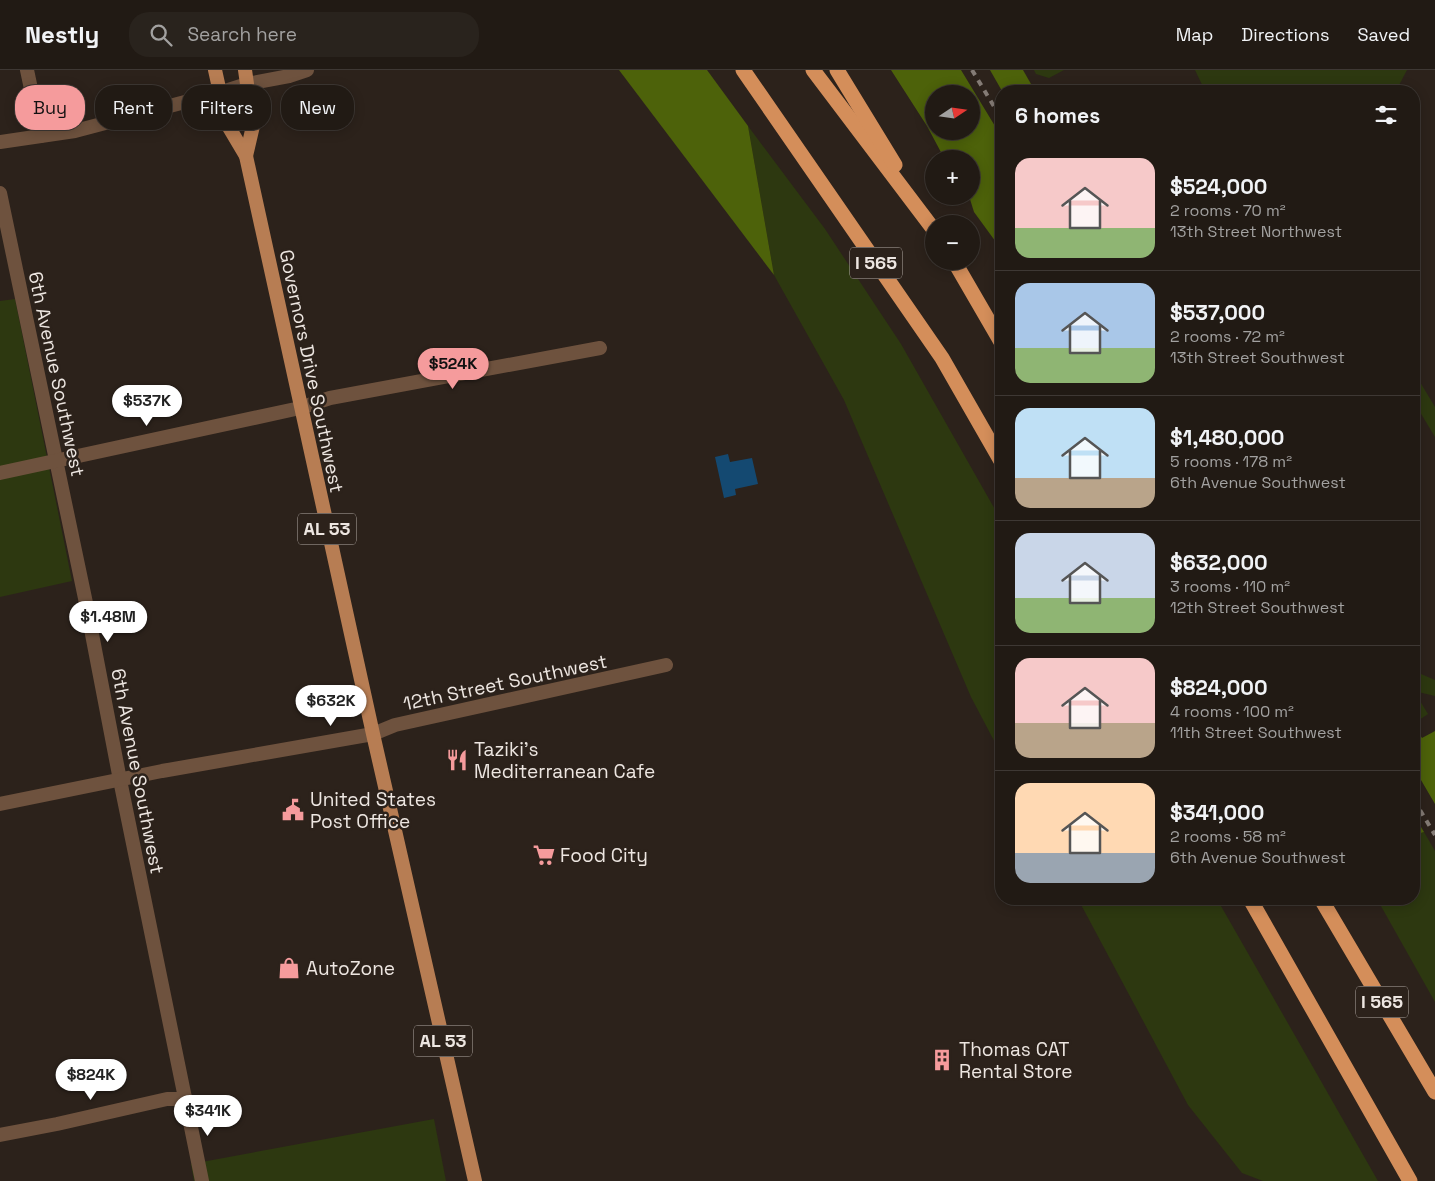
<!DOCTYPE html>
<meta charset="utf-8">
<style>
:root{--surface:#211a14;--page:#29231d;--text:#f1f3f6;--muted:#a2a1a0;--line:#3e3834;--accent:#f59b9c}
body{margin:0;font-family:"Space Grotesk",sans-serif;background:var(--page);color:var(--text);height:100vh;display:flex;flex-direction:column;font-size:19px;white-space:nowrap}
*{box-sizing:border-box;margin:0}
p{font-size:16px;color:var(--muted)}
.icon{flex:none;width:28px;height:28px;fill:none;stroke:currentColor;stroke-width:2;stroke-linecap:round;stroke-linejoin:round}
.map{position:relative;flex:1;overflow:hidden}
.side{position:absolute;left:995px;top:15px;width:425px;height:820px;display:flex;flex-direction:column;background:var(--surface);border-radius:20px;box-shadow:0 2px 12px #0003,0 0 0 1px var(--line)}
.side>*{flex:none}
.guide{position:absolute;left:15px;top:15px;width:475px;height:45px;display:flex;gap:10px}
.needle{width:32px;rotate:77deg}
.fabs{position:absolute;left:925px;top:15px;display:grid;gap:10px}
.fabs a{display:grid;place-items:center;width:55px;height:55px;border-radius:50%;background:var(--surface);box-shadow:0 2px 12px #0003,0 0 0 1px var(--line);font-size:25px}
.price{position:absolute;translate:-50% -42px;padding:0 11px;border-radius:18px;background:#fff;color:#222;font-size:16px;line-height:32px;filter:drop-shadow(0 1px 2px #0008)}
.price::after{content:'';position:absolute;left:50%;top:30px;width:15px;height:11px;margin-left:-8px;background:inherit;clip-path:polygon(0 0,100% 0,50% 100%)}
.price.current{background:var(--accent);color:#111}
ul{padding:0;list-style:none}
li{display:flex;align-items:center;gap:15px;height:125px;padding:0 20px}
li+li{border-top:1px solid var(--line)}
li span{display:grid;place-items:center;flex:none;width:140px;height:100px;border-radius:15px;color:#555}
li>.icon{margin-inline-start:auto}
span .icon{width:60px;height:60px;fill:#fffc;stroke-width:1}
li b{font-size:21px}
h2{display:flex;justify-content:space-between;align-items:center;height:60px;padding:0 20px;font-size:21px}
.pill{padding:0 18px;border-radius:20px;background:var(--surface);box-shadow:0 2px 12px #0003,0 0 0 1px var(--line);font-size:18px;line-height:45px}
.pill.current{background:var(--accent);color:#111}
header{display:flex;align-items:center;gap:30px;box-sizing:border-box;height:70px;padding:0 25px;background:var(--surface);border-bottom:1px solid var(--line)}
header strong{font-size:24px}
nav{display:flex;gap:28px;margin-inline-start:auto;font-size:18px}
.search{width:350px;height:45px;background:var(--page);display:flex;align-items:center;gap:12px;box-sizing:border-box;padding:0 18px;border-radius:20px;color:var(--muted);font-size:19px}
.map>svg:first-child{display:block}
</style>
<header>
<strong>Nestly</strong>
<div class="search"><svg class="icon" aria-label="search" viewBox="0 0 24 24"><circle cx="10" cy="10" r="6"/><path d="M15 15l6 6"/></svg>Search here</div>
<nav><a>Map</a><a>Directions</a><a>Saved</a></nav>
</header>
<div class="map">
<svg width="1435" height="1111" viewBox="0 0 1435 1111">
<rect width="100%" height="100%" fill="#2c221b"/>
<g fill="#2d3810">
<path d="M1034,0H1064L1049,8L1036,4Z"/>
<path d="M1195,0H1407L1396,21H1205Z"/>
<path d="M748,56L825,159L901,274L1001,450V684L971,627L844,330L774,205Z"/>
<path d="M15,229L72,511L0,527V231Z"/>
<path d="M1414,302L1435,337V367L1414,332Z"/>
<path d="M1414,601L1435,610V626L1414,621L1428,644L1419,650L1414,641Z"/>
<path d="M1424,762L1435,781V932L1377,829H1414V765Z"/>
<path d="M1078,829H1217L1378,1111H1263L1242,1103L1188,1035Z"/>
<path d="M434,1049L446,1111H194L191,1094Z"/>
</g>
<g fill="#4d620a" fill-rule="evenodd">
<path d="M619,0H707L748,56L774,205Z"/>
<path d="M891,0H961L1001,66V179L974,142L969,126H971V89H946L943,86L927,56ZM934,24H971V61H934Z"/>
<path d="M990,0H1023L1035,21H1002Z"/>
<path d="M1414,656L1422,668L1435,661V734L1414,698Z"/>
<path d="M1414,745L1424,762L1414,765Z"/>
</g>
<path fill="#144971" d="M728,384L730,392L752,388L758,414L735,419L736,425L724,428L715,387Z"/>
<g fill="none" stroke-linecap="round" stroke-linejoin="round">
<g stroke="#6e523e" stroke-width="14">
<path d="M27,0L41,66"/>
<path d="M0,123L86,533L120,710L202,1111"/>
<path d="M0,403L300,338L330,328L600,278"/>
<path d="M0,734L162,701L373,664L395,655L666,595"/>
<path d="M0,1065L57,1054L167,1029H186"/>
</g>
<path stroke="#6e523e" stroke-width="14" d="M0,72L75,61L219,23L247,14L289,6L307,0"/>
<g stroke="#b77d53" stroke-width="14">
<path d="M215,0L227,54L246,86L373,664L475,1111"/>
<path d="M245,0L253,56L246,86"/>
</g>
<g stroke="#d48e5a" stroke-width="15">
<path d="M743,0L942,288L1001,391"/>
<path d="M813,0L934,160"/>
<path d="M837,0L895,95"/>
<path d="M954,191L1001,272"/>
<path d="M1250,829L1410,1111"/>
<path d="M1321,829L1435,1022"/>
</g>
<g stroke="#847b75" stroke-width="4" stroke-dasharray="6 6" stroke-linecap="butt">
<path d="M972,0L1001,48"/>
<path d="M1414,730L1435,765"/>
</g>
</g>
<defs>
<g id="restaurant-bare" transform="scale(1.725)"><path d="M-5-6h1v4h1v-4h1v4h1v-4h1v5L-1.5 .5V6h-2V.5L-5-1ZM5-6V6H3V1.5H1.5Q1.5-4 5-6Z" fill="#f59b9c" stroke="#2c221b" stroke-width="2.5" paint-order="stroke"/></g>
<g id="civic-bare" transform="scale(1.725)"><path d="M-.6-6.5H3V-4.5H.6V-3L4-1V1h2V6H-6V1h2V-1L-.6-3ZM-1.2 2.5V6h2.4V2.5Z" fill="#f59b9c" stroke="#2c221b" stroke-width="2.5" paint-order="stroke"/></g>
<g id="supermarket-bare" transform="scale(1.725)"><path d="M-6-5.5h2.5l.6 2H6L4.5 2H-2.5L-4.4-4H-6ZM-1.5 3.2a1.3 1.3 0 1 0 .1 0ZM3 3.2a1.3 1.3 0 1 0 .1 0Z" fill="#f59b9c" stroke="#2c221b" stroke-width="2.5" paint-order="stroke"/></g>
<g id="shop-bare" transform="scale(1.725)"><path d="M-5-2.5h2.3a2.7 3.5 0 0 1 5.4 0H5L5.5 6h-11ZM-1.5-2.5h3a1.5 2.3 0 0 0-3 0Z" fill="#f59b9c" stroke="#2c221b" stroke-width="2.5" paint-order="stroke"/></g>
<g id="building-bare" transform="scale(1.725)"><path d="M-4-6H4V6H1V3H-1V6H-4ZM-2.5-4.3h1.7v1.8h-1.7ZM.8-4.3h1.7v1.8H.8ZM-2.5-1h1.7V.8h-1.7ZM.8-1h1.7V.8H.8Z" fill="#f59b9c" stroke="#2c221b" stroke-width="2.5" paint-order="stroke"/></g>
</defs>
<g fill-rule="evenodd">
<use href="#restaurant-bare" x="457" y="690"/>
<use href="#civic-bare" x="293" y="740"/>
<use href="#supermarket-bare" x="544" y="785"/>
<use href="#shop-bare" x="289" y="898"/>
<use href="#building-bare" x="942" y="990"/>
</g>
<g text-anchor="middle" stroke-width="5" stroke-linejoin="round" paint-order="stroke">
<g fill="#2c221b" stroke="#b3aba6" stroke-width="1">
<rect x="850" y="177.5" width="52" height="31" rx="4"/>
<rect x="298" y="443.5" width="58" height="31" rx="4"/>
<rect x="1356" y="916.5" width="52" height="31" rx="4"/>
<rect x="414" y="955.5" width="58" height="31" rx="4"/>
</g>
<g font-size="18" font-weight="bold" fill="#ede6e1">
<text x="876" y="199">I 565</text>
<text x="327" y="465">AL 53</text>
<text x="1382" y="938">I 565</text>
<text x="443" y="977">AL 53</text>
</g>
<g font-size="19" fill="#ede6e1" stroke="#2c221b">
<text transform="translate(312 301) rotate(78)" y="7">Governors Drive Southwest</text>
<text transform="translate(57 304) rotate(78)" y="7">6th Avenue Southwest</text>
<text transform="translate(505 612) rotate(-12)" y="7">12th Street Southwest</text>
<text transform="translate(138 701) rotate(79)" y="7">6th Avenue Southwest</text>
</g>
<g font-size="19" fill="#ede6e1" stroke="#2c221b" text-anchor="start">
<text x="474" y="686">Taziki's<tspan x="474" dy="22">Mediterranean Cafe</tspan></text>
<text x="310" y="736">United States<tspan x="310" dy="22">Post Office</tspan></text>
<text x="560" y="792">Food City</text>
<text x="306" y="905">AutoZone</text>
<text x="959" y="986">Thomas CAT<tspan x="959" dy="22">Rental Store</tspan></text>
</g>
</g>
</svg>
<div class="fabs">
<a><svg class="needle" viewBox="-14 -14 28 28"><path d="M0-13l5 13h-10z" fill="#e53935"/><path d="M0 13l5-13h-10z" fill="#a2a1a0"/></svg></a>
<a>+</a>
<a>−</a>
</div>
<b class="price current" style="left:453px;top:320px">$524K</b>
<b class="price" style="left:147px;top:357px">$537K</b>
<b class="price" style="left:108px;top:573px">$1.48M</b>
<b class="price" style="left:331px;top:657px">$632K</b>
<b class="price" style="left:91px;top:1031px">$824K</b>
<b class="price" style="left:208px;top:1067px">$341K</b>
<div class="guide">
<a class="pill current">Buy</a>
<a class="pill">Rent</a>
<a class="pill">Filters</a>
<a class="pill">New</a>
</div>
<section class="side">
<h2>6 homes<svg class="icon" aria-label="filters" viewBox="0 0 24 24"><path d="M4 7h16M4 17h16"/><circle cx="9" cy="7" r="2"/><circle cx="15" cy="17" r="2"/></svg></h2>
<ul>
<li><span style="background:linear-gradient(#f6c9c9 70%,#8fb573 0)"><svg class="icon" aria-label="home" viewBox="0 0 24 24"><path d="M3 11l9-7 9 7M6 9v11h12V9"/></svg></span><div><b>$524,000</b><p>2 rooms · 70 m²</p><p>13th Street Northwest</p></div></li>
<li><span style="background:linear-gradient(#a9c7e8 65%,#8fb573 0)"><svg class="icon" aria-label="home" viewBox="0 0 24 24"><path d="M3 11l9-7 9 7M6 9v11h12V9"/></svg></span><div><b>$537,000</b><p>2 rooms · 72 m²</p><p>13th Street Southwest</p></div></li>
<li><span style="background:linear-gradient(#bfe0f5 70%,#b9a48a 0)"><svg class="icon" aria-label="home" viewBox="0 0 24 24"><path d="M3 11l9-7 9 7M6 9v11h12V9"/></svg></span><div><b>$1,480,000</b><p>5 rooms · 178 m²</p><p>6th Avenue Southwest</p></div></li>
<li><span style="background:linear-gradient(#c9d6e8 65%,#8fb573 0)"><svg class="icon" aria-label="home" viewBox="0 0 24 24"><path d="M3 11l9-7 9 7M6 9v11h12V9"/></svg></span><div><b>$632,000</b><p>3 rooms · 110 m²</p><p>12th Street Southwest</p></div></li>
<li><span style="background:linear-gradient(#f6c9c9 65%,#b9a48a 0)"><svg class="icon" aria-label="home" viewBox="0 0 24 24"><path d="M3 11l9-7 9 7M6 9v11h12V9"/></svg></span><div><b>$824,000</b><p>4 rooms · 100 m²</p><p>11th Street Southwest</p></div></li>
<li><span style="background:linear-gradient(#ffd9b3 70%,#9aa5b1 0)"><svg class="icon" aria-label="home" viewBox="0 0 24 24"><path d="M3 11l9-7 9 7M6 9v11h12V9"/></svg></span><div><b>$341,000</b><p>2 rooms · 58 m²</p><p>6th Avenue Southwest</p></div></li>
</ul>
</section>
</div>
